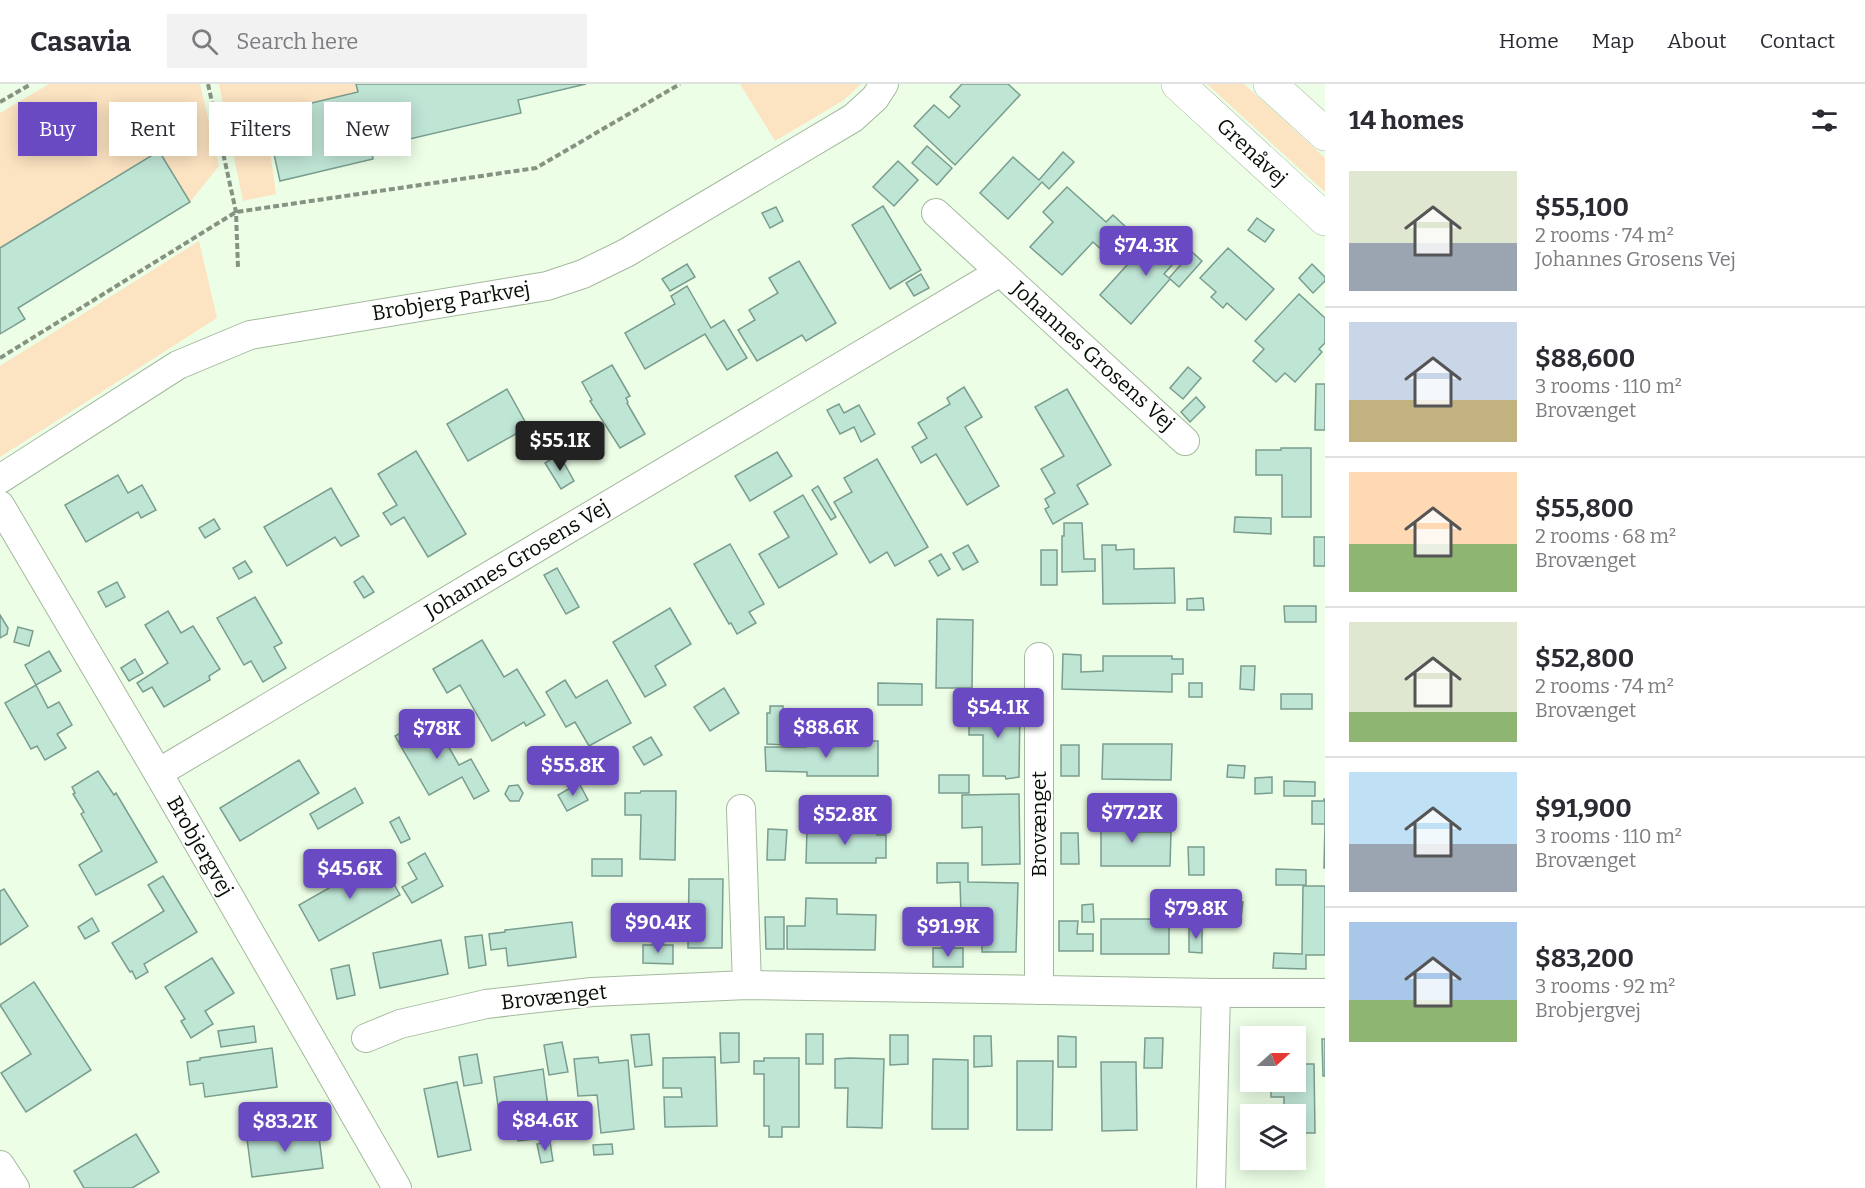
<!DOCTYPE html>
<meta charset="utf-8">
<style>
:root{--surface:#fff;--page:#f2f2f3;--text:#2b2b33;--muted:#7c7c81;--line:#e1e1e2;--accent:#694ac3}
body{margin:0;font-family:Bitter,serif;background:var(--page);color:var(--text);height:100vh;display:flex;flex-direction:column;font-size:22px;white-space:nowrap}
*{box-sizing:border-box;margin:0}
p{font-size:20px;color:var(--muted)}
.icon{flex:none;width:33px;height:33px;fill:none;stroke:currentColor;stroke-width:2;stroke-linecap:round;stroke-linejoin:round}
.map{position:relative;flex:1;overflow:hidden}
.panel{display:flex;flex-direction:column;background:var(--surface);width:540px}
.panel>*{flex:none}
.guide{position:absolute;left:18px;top:18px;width:570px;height:54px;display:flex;gap:12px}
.needle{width:39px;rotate:69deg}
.fabs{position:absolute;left:1240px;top:942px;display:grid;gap:12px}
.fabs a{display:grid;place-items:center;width:66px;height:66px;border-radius:0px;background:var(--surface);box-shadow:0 3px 15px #0003;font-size:30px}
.price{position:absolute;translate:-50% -51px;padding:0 14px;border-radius:6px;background:var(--accent);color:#fff;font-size:20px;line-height:39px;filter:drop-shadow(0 2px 3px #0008)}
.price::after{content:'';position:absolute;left:50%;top:36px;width:18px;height:14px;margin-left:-9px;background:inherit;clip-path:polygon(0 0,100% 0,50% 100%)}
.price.on{background:#222;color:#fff}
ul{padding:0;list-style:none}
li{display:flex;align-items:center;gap:18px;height:150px;padding:0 24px}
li+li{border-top:2px solid var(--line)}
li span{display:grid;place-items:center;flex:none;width:168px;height:120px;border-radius:0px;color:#555}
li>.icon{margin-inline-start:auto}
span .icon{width:72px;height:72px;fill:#fffc;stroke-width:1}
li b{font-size:26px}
h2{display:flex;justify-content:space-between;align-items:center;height:72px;padding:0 24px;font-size:26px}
.chip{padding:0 21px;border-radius:0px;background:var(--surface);box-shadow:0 3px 15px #0003;font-size:21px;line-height:54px}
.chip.on{background:var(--accent);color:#fff}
header{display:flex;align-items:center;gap:36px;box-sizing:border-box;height:84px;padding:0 30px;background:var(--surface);border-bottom:2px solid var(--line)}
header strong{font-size:28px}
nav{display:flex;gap:33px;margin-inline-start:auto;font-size:21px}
.search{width:420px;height:54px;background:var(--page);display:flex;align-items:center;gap:15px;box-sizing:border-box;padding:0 21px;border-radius:0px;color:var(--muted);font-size:22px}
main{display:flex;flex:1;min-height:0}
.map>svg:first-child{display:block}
</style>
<header>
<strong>Casavia</strong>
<div class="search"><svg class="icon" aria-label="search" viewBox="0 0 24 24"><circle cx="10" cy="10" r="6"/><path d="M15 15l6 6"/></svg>Search here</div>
<nav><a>Home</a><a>Map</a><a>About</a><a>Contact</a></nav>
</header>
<main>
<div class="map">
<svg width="1325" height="1104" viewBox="0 0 1325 1104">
<rect width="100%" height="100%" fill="#ecfee6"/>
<g fill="#fce3c1">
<path d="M49,0H200L219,82L190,118L158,67L0,165V29Z"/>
<path d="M219,0H356L358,8L265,30L276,110L243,117Z"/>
<path d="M740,0H861L844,16L775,57Z"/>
<path d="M1207,0H1244L1325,74V108Z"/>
<path d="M199,157L217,234L0,373V282Z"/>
</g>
<g fill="#bfe5d5" stroke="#799d8f" stroke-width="1.5">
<path d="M356,0H586L518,16L521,29L371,64L373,75L280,97L265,30L358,8Z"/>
<path d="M962,0H1008L1020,11L955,81L914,42L934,21L949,34L960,22L950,13Z"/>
<path d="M927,62L952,84L937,101L912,79Z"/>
<path d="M159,67L190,118L18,224L25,235L0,250V164Z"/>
<path d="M1063,68L1074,78L1049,105L1042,98L1008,135L980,109L1013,73L1039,96Z"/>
<path d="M898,77L918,96L894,122L873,103Z"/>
<path d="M1067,103L1106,138L1113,131L1127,144L1104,168L1093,158L1062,191L1030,163L1053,138L1043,128Z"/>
<path d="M883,122L921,186L890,205L852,141Z"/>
<path d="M776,123L783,137L770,144L762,129Z"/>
<path d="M1257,134L1274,146L1265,158L1248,146Z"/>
<path d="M1151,146L1180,172L1164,190L1169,194L1192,168L1202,177L1179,203L1170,195L1131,240L1100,211L1136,171L1132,168Z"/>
<path d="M1228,164L1274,205L1246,236L1227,219L1223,224L1211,213L1216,208L1200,194Z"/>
<path d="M799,177L836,239L806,257L802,251L757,277L738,246L755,236L749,226L778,209L769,194Z"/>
<path d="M687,180L695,193L670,207L662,195Z"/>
<path d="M1312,180L1325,193V197L1313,209L1299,194Z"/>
<path d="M921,190L929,204L914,212L906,199Z"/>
<path d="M687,202L711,244L724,236L747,274L727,286L705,250L645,285L625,249L675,220L671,212Z"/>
<path d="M1299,210L1325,234V259L1319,265L1322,268L1295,298L1285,289L1276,298L1253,277L1264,265L1255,257Z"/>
<path d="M612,281L630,312L626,314L628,318L627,319L645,350L620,364L590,317L592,316L582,298Z"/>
<path d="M1188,283L1201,294L1183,315L1170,304Z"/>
<path d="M1316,300H1325V346H1315Z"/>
<path d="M964,303L982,333L965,343L999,402L967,421L936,370L921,379L912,363L927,354L918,339L950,320L947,314Z"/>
<path d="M507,305L528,343L468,377L447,340Z"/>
<path d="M1067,305L1111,381L1077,401L1088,420L1053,440L1045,425L1049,423L1045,415L1055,409L1041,385L1064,372L1035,323Z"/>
<path d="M1196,313L1205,323L1190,338L1181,328Z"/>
<path d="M839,320L844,329L859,321L875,350L861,358L854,343L840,350L827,326Z"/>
<path d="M1281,364H1311V433H1282V391H1256V366H1281Z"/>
<path d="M416,367L466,450L428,473L404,433L391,441L383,429L397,421L378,390Z"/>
<path d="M777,368L792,392L750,417L735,392Z"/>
<path d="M559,370L574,397L561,405L545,379Z"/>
<path d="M877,375L928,463L895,482L887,468L870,479L834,418L852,408L844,394Z"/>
<path d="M118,391L128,409L142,401L156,426L141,434L138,428L86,458L65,421Z"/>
<path d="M818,402L836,433L831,436L812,406Z"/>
<path d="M331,404L359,452L341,462L335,453L287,482L264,443Z"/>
<path d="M803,411L837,470L779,504L759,470L789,453L774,428Z"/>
<path d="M1235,433L1271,434V450L1234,448Z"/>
<path d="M214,435L220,445L205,454L199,444Z"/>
<path d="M1064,439H1082L1084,475H1095V487L1062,488V452H1064Z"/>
<rect x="1314" y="453" width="11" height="29"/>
<path d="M730,460L764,520L749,528L756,539L737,550L731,539L729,540L694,480Z"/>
<path d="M968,461L978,478L963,486L953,469Z"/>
<path d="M1102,461H1116V466L1134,465V485L1174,484L1175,519L1103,520Z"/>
<rect x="1041" y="466" width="16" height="35"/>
<path d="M941,470L950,485L938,492L929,477Z"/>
<path d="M245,477L252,488L239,495L233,484Z"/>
<path d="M557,484L579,523L566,530L544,491Z"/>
<path d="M363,492L374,508L364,514L354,498Z"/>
<path d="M117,498L125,513L106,523L98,508Z"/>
<path d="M255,513L282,559L274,563L286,584L263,598L251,577L244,581L217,534Z"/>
<path d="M1203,514L1204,526H1187V515Z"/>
<path d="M1284,522H1316V538H1285Z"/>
<path d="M670,524L691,560L655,582L666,601L645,613L613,558Z"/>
<path d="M168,527L181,549L193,542L220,585L209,592L210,596L164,623L152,603L143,608L137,599L168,579L145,541Z"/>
<path d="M0,531L8,544L7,550L0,554Z"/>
<path d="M937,535L973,536L972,604H936Z"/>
<path d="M18,543L33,547L29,562L14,558Z"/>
<path d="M482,556L504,593L517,585L545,631L526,642L524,638L492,657L460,601L447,609L433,585Z"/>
<path d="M49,567L61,587L36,601L25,581Z"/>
<path d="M1063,570L1081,571V588L1103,587V572H1172V575H1183V590H1172V608L1062,605Z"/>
<path d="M135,575L143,589L129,597L121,584Z"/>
<path d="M1241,582H1255L1254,606L1240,605Z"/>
<path d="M565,596L576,614L607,596L631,639L589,662L575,638L566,643L546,608Z"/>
<path d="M878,599L922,600V621H878Z"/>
<rect x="1189" y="599" width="13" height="14"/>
<path d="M36,601L48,624L59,618L72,641L57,650L66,664L45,676L37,662L31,665L5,619Z"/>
<path d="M724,604L739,629L710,647L694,623Z"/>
<rect x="1281" y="610" width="31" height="15"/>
<path d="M770,622H783V629H786V661L767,660V629H770Z"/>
<path d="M1020,623L1019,693L1006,695L1005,692H983V651H969V624Z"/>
<path d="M431,632L459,681L471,675L489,707L474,715L462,693L429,711L395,652Z"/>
<path d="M651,653L662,671L644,681L633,663Z"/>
<path d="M806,657H878V692H807V688L766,687L765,663H806Z"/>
<path d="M1103,660H1172L1171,696L1102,695Z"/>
<rect x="1061" y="661" width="18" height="31"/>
<path d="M299,676L319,709L240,757L220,724Z"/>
<path d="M1228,681L1245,682L1244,694L1227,693Z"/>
<path d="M98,687L114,711L116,709L157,778L96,811L79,781L102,767L81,730L84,728L73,710L75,709L72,703Z"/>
<rect x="939" y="691" width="30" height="18"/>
<path d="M1272,693V709L1255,710V694Z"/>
<path d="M1284,697L1315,698V712H1284Z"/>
<path d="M579,699L588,716L567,727L558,711Z"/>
<path d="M518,701L523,709L519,717H510L505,710L509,702Z"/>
<path d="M355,704L363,719L318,745L310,730Z"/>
<path d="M641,707H676L675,776L640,775L641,731H625V709H640Z"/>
<path d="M1019,710L1020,780L982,781V743L962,744V711Z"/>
<path d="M1324,715H1325V784H1324L1325,740H1312V717H1324Z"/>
<path d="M1101,729H1133V748H1171L1170,782H1101Z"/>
<path d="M399,733L410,755L401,759L390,738Z"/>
<path d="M807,744L876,745L877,751H886V774H876V779H806Z"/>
<path d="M768,745L787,746L785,776H767Z"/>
<path d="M1061,749H1078L1079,780H1061Z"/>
<path d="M1188,763H1204V791H1189Z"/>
<path d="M425,769L443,802L412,819L402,803L417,795L408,779Z"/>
<path d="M380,775L400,811L319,857L299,821Z"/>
<rect x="592" y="775" width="30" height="17"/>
<path d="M937,779H968V798L1018,799L1016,868H982V831L961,830L960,798L937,799Z"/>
<path d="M1276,785L1306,786V801H1276Z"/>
<path d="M163,792L197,848L144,880L148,888L136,895L132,887L130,888L112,859L164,827L148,801Z"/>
<path d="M689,795H723L722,864H688Z"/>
<path d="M1303,802H1325V871H1306V885L1273,884L1274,869L1302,870Z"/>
<path d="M4,805L28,842L0,861V807Z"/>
<path d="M806,814L837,815V830L876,831L875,866L787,865V842H805Z"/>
<path d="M1226,817L1243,818L1241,834L1225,833Z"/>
<path d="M1093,820L1094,838H1082V821Z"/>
<path d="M765,833H784V865H766Z"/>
<path d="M92,834L99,847L85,855L78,843Z"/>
<rect x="1101" y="835" width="68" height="35"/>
<path d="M1059,837H1078L1077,850H1093V867H1059Z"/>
<path d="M572,838L576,873L508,882L506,864L491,866L489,850L505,848V846Z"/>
<path d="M1189,843H1202V869L1189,868Z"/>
<path d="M482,851L486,881L469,884L465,853Z"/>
<path d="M441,856L448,890L380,904L373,869Z"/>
<path d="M643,861H673V880L643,879Z"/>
<rect x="933" y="864" width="30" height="19"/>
<path d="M212,874L234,909L205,927L213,940L191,954L181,937L185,935L165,903Z"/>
<path d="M349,881L355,911L337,915L331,885Z"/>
<path d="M34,898L91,986L26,1028L1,989L31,970L0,921Z"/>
<path d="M254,942L256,958L221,963L218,947Z"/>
<path d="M720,949H739V978L721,979Z"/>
<path d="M649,950L652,981L635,983L631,951Z"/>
<rect x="806" y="950" width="17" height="30"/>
<path d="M890,951H908V980L890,981Z"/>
<path d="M974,952H991L992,982L974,983Z"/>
<path d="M1058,952L1076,953V983H1058Z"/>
<path d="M1145,954H1163L1162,984H1144Z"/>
<path d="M1322,955H1325V992H1323Z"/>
<path d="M562,958L568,988L549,991L544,961Z"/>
<path d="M272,964L277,1003L205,1013L203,999L190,1001L187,978L200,976V974Z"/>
<path d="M477,970L482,999L464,1002L459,973Z"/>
<path d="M598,973L599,979L628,976L634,1045L601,1049L597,1011L578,1012L574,975Z"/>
<path d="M715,973L717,1042L665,1043L664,1013H682L681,1004H663V974Z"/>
<path d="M764,974H799V1043H782V1053H769V1042H764V990H754V977H764Z"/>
<path d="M849,974L884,975L882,1044L847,1043L848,1004H835V975Z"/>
<path d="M933,975L968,976V1045H932Z"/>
<path d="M1017,977H1053L1052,1046H1017Z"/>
<path d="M1101,978H1136L1137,1046L1102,1047Z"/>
<path d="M1296,980H1314L1315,1049H1296V1030H1284V1013H1271V998H1296Z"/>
<path d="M543,985L552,1053L518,1057L513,1020L498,1022L494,993Z"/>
<path d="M457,998L471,1066L438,1073L424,1005Z"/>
<path d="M301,1022L304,1038L269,1043L267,1027Z"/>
<path d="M318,1045L323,1084L252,1093L247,1055Z"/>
<path d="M136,1050L159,1088L132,1104H84L74,1087Z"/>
<path d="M550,1058L553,1077L541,1079L537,1060Z"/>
<path d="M612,1060L613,1070L594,1071L593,1061Z"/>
</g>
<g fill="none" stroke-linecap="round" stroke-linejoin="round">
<g stroke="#a4b99d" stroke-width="30">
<g id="minor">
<path d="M936,129L1185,357"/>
<path d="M0,395L178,281L250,251L547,202L583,190L626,169L853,34L875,14L884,0"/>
<path d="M0,421L158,689L397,1104"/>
<path d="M158,689L1000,188"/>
<path d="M741,725L747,901"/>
<path d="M1039,906V573"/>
<path d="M366,954L400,940L486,920L592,908L747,901L1216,909H1325"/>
<path d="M0,1081L15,1104"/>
<path d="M1211,1104L1216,909"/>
</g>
</g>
<g stroke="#a4b99d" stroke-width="34">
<g id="secondary">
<path d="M1178,0L1325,135"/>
<path d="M1270,0L1325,50"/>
</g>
</g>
<g stroke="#869382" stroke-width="4" stroke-dasharray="6 3" stroke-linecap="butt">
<path d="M208,0L236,128L238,184"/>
<path d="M0,18L31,0"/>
<path d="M0,274L236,128L536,84L680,0"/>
</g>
<use href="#minor" stroke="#fff" stroke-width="28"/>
<use href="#secondary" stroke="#fff" stroke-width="33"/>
</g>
<g text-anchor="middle" stroke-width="4.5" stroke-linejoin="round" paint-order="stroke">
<g font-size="21" fill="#070e05" stroke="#fff">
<text transform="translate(1252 68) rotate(43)" y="7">Grenåvej</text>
<text transform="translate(451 217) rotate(-9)" y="7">Brobjerg Parkvej</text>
<text transform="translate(1093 272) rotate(42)" y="7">Johannes Grosens Vej</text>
<text transform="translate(517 475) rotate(-31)" y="7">Johannes Grosens Vej</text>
<text transform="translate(1039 740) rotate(-90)" y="7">Brovænget</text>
<text transform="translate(200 762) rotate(60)" y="7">Brobjergvej</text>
<text transform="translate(554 913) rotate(-6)" y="7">Brovænget</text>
</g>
</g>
</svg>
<div class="fabs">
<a><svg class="needle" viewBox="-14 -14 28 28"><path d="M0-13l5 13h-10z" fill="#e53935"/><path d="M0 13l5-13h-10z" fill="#7c7c81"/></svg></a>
<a><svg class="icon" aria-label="layers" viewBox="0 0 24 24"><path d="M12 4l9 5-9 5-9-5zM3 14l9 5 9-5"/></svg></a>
</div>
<b class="price" style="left:1146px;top:193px">$74.3K</b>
<b class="price on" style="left:560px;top:388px">$55.1K</b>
<b class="price" style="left:998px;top:655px">$54.1K</b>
<b class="price" style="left:826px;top:675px">$88.6K</b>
<b class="price" style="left:437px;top:676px">$78K</b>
<b class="price" style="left:573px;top:713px">$55.8K</b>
<b class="price" style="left:1132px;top:760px">$77.2K</b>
<b class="price" style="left:845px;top:762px">$52.8K</b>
<b class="price" style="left:350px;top:816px">$45.6K</b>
<b class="price" style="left:1196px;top:856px">$79.8K</b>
<b class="price" style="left:658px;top:870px">$90.4K</b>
<b class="price" style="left:948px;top:874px">$91.9K</b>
<b class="price" style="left:545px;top:1068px">$84.6K</b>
<b class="price" style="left:285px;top:1069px">$83.2K</b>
<div class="guide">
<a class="chip on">Buy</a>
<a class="chip">Rent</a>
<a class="chip">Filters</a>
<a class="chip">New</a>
</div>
</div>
<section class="panel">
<h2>14 homes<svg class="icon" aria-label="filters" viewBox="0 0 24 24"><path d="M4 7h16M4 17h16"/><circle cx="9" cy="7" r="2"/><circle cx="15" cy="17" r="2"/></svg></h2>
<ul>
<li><span style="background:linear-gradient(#dfe7d0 60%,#9aa5b1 0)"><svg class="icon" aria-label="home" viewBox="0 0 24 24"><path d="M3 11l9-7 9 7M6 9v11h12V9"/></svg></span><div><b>$55,100</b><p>2 rooms · 74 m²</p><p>Johannes Grosens Vej</p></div></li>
<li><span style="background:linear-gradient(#c9d6e8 65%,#c2b280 0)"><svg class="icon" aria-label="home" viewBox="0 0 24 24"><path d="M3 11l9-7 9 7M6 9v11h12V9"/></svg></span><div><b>$88,600</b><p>3 rooms · 110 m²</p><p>Brovænget</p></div></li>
<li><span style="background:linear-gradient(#ffd9b3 60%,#8fb573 0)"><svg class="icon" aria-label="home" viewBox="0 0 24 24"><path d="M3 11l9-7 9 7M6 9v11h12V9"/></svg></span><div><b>$55,800</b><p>2 rooms · 68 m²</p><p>Brovænget</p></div></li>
<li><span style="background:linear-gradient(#dfe7d0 75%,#8fb573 0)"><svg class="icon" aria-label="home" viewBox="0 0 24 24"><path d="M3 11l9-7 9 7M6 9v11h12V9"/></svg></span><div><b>$52,800</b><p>2 rooms · 74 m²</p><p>Brovænget</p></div></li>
<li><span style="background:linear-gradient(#bfe0f5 60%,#9aa5b1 0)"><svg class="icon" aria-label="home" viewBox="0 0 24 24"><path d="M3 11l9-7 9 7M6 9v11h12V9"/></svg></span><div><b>$91,900</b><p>3 rooms · 110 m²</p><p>Brovænget</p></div></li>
<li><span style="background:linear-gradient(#a9c7e8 65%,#8fb573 0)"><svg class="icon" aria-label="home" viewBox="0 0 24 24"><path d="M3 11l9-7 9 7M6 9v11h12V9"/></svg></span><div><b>$83,200</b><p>3 rooms · 92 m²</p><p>Brobjergvej</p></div></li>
</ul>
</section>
</main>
